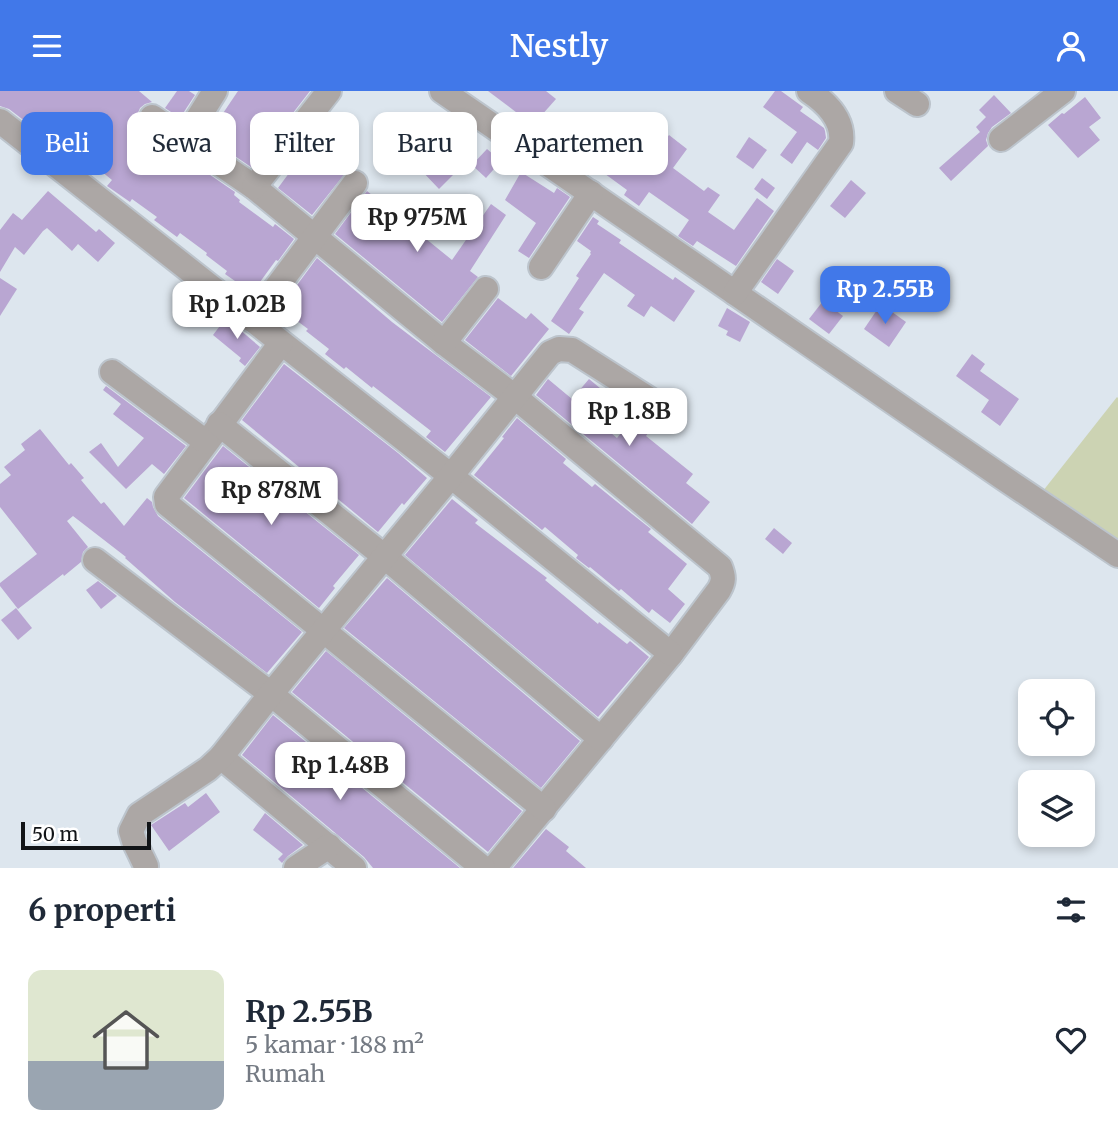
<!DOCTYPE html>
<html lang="id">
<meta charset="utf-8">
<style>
:root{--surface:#fff;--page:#f6f6f7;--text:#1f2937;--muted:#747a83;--line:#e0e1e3;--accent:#4178e9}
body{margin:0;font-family:Merriweather,serif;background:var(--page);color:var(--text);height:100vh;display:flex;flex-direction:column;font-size:26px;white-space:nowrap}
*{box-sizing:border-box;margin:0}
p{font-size:23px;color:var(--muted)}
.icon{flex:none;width:38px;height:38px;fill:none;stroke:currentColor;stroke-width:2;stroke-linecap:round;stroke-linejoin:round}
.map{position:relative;height:777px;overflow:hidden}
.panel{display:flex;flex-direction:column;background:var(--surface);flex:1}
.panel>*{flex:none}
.banner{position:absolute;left:21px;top:21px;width:700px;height:63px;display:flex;gap:14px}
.tools{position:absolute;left:1018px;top:588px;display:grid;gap:14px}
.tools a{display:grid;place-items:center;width:77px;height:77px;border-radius:14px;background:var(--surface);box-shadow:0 4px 10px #0003;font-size:35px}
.scale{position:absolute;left:21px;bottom:18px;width:130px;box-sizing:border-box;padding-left:7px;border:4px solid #111417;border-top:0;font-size:19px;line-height:24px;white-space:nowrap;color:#111417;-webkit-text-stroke:5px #fff;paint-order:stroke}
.price{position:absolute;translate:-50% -60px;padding:0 16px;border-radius:14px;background:#fff;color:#222;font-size:23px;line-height:46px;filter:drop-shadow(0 2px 4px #0008)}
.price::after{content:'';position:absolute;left:50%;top:42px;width:21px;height:16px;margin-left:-10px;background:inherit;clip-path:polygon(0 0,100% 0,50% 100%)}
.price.current{background:var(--accent);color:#fff}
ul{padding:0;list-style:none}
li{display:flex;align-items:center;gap:21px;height:175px;padding:0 28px}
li+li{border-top:2px solid var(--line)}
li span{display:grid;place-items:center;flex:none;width:196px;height:140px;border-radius:14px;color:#555}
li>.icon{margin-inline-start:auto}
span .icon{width:84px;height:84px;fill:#fffc;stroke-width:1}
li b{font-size:30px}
h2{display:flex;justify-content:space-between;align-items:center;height:84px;padding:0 28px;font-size:30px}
.tag{padding:0 24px;border-radius:14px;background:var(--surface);box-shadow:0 4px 10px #0003;font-size:24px;line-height:63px}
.tag.current{background:var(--accent);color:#fff}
header{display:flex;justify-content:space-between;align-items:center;height:91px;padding:0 28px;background:var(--accent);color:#fff;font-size:32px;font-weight:600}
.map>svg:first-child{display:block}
</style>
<header><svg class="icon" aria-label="menu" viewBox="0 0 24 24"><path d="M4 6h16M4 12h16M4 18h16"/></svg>Nestly<svg class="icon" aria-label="person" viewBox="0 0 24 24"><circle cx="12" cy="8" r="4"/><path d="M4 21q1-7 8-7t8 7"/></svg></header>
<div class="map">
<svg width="1118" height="777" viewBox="0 0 1118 777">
<rect width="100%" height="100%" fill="#dde6ee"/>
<path fill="#ccd3b3" d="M1117,306L1118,307V458L1039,405Z"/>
<g fill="#b9a6d2">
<path d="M0,0H139L152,11L145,13L140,17L137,24L138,32L143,38L235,101L234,104L240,109L239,111L273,136L275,133L294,148L278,170L276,169L252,202L225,183L227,180L206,164L207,162L180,142L177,146L154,129L157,126L132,108L130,111L107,95L112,89L80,63L81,61L58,42L51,50L9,18L0,15Z"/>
<path d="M177,0H189L195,4L180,27L165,17Z"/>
<path d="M238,0H310L251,76L207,46Z"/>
<path d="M488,0H546L556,8L533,34Z"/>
<path d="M775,0H781L803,16L800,20L824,37L825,40L826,47L818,59L807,51L792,73L780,64L797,41L763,16Z"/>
<path d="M994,4L1011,22L992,36L988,42L986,49L988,55L951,90L939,77L980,41L976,36L986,26L979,19Z"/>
<path d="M1085,6L1101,27L1089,36L1100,49L1078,67L1048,34L1062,22L1064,23Z"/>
<path d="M329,27L350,44L330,69L347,80L312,124L278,97L295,74L292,72Z"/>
<path d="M552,28L586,50L602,28L626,45L622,50L650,70L669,44L687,58L673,77L704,100L708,96L720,104L708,121L734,139L757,107L774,120L736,175L697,150L693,155L678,145L689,129L649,101L639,115L624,104L627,99L601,80L599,82L571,61L569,64L542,46Z"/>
<path d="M418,29L437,44L433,49L460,77L439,98L420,78L427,71L400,49Z"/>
<path d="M749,46L767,59L753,78L736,66Z"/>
<path d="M487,58L501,70L486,87L472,74Z"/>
<path d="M521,81L554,102L557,97L570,106L529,167L518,160L536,132L505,109Z"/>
<path d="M762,87L775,97L767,108L754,98Z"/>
<path d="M851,89L866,102L845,127L830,115Z"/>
<path d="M48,100L96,141L99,138L115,152L98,171L78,153L72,160L47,137L43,140L24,164L15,156L0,181V139L13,122L22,129Z"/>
<path d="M367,100L452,169L491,113L506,124L470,180L478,186L442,231L335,143Z"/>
<path d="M593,126L599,130L597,133L621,149L619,152L673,189L675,186L695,200L674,231L651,215L644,226L627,215L635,204L604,182L579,218L584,221L569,243L551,230L579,187L576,185L591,163L590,162L591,160L577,150Z"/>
<path d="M317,167L392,231L491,306L445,361L426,346L431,340L373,295L372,297L346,276L344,278L325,263L329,258L306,240L308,238L280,217Z"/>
<path d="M777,168L794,180L778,203L761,191Z"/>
<path d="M0,187L17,198L0,225Z"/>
<path d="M498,207L526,228L531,222L549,238L511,285L465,249Z"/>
<path d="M823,210L843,225L829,243L809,228Z"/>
<path d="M881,213L906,231L889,256L864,238Z"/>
<path d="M727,217L750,231L740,251L726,244L728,240L718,235Z"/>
<path d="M226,227L260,256L245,275L239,270L241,267L213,244Z"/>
<path d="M972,263L985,273L980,280L1019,308L1000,335L981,321L989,309L956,285Z"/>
<path d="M284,273L398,362L427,387L404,414L402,412L378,441L242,329Z"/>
<path d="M548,288L572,308L589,288L606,302L590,322L595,326L593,327L617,347L637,322L653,335L646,345L693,383L686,392L710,411L692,433L536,304Z"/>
<path d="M106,295L186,355L164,383L152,373L126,398L89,361L101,352L118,376L144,347L113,323L121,313L103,299Z"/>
<path d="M517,327L566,368L563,372L592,396L595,393L632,423L651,438L648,441L687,473L668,498L685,513L670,532L652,518L649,522L621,498L619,500L590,476L589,477L576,467L578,464L545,436L542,439L474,384L504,347L502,346Z"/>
<path d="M40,338L69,374L71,372L84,387L81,389L101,413L104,411L124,435L147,407L152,411L153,416L158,425L302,541L267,582L175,511L125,467L126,466L73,425L67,430L88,456L83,461L81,471L64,485L63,483L18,518L0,495V492L37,463L0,416V393L11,384L4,376L25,359L21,353Z"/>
<path d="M223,355L359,464L333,495L335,497L319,517L184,407Z"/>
<path d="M452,408L478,429L475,432L547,487L545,489L598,533L599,531L627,553L630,550L649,566L598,626L405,464Z"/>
<path d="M774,437L792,452L783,463L765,448Z"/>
<path d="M387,487L580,650L541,697L344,537Z"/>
<path d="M98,490L117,505L101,518L86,499Z"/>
<path d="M16,517L32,537L18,549L1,529Z"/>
<path d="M326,560L522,720L488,761L292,601Z"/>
<path d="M273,624L460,777H373L364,766L242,664Z"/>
<path d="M206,702L220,721L169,760L151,734L185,712L188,716Z"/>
<path d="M265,722L303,754L288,765L282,772L278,768L283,763L253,739Z"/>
<path d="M546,738L569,756L566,760L586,777H513Z"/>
</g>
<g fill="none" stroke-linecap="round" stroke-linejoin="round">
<g stroke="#bcc4cc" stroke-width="28">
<g id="minor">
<path d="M442,0L1002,386L1118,464"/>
<path d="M897,0L917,13"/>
<path d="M152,26L254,96L444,252L515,306L720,476C724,486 724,490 719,499L671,563L494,777"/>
<path d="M0,30L451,385L671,563"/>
<path d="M185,48L215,0"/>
<path d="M1001,48L1063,0"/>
<path d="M254,96L329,0"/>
<path d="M541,176L591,102"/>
<path d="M735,202L841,52C844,29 827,12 809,0"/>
<path d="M252,229L355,92"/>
<path d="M281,252L166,406L167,413L544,718"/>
<path d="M444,252L486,198"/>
<path d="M112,281L206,351"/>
<path d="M219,333L385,466L601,648"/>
<path d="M95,469L271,603L483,777"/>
<path d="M221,666L354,777"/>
<path d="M146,775L134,750L131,740L139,724L208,678L221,666L271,603L451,385L550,262L559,258L572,259L660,315"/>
<path d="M296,777L329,755"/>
</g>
</g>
<use href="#minor" stroke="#aca7a5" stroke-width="24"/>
</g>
</svg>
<div class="tools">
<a><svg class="icon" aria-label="locate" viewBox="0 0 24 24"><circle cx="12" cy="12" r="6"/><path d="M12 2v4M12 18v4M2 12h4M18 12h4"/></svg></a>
<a><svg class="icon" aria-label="layers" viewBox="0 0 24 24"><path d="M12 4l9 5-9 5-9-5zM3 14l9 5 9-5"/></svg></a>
</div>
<div class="scale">50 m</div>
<b class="price" style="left:417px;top:163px">Rp 975M</b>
<b class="price current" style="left:885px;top:235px">Rp 2.55B</b>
<b class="price" style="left:237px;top:250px">Rp 1.02B</b>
<b class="price" style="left:629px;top:357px">Rp 1.8B</b>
<b class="price" style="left:271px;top:436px">Rp 878M</b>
<b class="price" style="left:340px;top:711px">Rp 1.48B</b>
<div class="banner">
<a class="tag current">Beli</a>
<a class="tag">Sewa</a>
<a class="tag">Filter</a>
<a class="tag">Baru</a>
<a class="tag">Apartemen</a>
</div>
</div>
<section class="panel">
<h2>6 properti<svg class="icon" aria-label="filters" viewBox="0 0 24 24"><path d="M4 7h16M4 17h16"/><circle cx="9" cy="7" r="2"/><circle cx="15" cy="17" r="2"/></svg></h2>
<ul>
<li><span style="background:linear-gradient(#dfe7d0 65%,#9aa5b1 0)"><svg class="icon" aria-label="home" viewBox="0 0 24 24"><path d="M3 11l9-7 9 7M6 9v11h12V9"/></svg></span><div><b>Rp 2.55B</b><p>5 kamar · 188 m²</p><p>Rumah</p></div><svg class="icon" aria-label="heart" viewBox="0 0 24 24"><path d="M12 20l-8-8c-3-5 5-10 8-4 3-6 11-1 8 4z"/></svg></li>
</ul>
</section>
